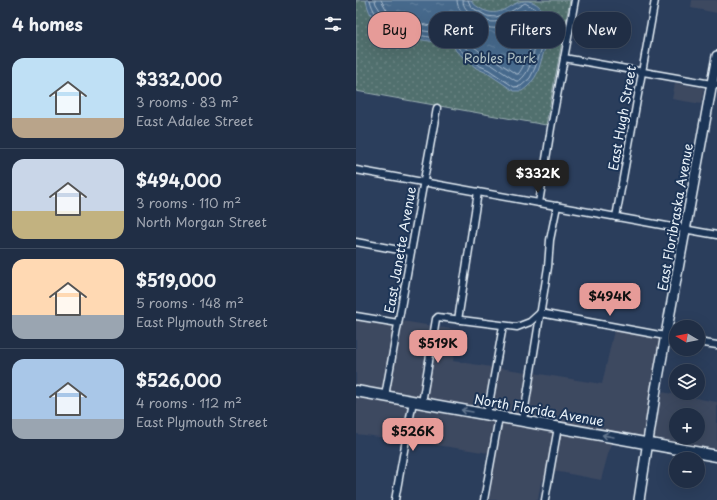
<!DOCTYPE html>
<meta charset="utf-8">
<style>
:root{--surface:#202e45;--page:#28364c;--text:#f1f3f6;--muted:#a2a8b3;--line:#3d4a5e;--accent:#e69b98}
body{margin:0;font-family:"Playpen Sans",sans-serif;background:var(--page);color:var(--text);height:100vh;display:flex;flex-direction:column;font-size:15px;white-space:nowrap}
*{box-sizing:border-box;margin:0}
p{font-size:13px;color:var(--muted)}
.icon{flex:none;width:22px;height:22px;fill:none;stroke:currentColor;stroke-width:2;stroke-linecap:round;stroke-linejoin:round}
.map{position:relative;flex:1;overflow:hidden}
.sheet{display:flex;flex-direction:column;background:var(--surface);width:356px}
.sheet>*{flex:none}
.guide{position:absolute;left:12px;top:12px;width:289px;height:36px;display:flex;gap:8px}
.needle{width:26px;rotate:280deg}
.controls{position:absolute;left:313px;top:320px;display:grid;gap:8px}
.controls a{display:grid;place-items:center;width:36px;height:36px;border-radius:50%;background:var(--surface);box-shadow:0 4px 16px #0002,0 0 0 1px var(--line);font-size:20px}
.price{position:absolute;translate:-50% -34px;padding:0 9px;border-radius:8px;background:var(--accent);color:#111;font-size:13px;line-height:26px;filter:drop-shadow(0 1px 2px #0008)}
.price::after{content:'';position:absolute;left:50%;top:24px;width:12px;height:9px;margin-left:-6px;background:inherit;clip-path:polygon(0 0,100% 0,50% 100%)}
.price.active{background:#222;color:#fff}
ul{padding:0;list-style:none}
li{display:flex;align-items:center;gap:12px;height:100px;padding:0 12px}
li+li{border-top:1px solid var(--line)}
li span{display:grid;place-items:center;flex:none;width:112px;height:80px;border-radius:12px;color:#555}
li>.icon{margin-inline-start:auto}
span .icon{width:48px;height:48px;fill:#fffc;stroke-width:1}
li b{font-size:17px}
h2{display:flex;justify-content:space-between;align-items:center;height:48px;padding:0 12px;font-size:17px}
.chip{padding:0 14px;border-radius:16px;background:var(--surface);box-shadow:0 4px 16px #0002,0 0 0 1px var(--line);font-size:14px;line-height:36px}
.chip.active{background:var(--accent);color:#111}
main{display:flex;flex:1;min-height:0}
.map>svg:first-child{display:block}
</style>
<main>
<section class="sheet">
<h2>4 homes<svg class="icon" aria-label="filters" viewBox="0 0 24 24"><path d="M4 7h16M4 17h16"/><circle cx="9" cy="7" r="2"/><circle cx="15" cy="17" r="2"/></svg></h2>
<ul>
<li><span style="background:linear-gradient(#bfe0f5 75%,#b9a48a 0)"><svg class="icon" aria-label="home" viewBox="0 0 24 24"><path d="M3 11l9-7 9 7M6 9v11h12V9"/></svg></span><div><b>$332,000</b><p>3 rooms · 83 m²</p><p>East Adalee Street</p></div></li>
<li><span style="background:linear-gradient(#c9d6e8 65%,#c2b280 0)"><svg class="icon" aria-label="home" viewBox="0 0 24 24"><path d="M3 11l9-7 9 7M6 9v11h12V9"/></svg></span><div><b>$494,000</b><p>3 rooms · 110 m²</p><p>North Morgan Street</p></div></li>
<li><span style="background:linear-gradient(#ffd9b3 70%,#9aa5b1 0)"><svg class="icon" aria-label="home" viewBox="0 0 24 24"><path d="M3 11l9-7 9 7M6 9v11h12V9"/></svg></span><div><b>$519,000</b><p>5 rooms · 148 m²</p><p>East Plymouth Street</p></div></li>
<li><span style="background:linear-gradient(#a9c7e8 75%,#9aa5b1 0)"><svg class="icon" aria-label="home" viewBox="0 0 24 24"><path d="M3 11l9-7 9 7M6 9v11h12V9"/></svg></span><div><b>$526,000</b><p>4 rooms · 112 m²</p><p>East Plymouth Street</p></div></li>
</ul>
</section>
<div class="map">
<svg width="361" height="500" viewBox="0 0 361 500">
<defs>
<pattern id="park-dots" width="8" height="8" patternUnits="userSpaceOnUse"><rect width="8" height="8" fill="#516f6e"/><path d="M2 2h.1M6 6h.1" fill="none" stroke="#6a8483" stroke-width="1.8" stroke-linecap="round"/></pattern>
<pattern id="water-ripples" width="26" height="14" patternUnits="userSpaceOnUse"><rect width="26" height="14" fill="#476a8d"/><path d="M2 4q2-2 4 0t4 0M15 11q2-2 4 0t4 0" fill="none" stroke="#62809e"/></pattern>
</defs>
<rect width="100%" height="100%" fill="#2b3e5c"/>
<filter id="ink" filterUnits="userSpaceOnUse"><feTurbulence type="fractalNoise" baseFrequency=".025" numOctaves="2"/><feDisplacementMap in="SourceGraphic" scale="8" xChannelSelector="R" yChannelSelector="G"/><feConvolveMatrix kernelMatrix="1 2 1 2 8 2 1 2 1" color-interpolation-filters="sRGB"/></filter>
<g filter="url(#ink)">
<g fill="#3c4861" fill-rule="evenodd">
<path d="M336,0H361V13L335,8Z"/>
<path d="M319,83L348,88L345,104L316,99Z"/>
<path d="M0,319L38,326L26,392L0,388Z"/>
<path d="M46,321L76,326L63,399L33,394Z"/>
<path d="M83,327L103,330L97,361L136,367L129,411L69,400Z"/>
<path d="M258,330L306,338L288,439L171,418L178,373L246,384Z"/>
<path d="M143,368L171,372L164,417L135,412Z"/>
<path d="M306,392L361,402V451L298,438ZM320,415H342V437H320Z"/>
<path d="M0,394L53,404L46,440L0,434Z"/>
<path d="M60,405L139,419L133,453L53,441Z"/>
<path d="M146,420L198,429L189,478L185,482L182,500H133Z"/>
<path d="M205,430L256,440L245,480L198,471Z"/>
</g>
<path fill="url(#park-dots)" stroke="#9cb0b3" d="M0,0H214L190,125L0,91Z"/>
<path fill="url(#water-ripples)" stroke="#87a0b8" d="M10,0H115C118,5 122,7 127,10C148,19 153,0 172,1C189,3 196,26 192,40C191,45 188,50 187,55C184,63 183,73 177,80C175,84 170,88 166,91H158L131,73L120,68L100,51L96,43C90,41 86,43 80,42C52,38 15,34 10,0Z"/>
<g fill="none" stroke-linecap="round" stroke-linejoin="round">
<g stroke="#a8bbcd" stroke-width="1">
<path d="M14,0C16,10 24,23 33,27C43,32 70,37 82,38C88,38 91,37 97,39L103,49L122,65L133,70L158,87L165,86L174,78L179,68L189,39V27L186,16L180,9L169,3L152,13L140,17L131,16L115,7L112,0"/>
<path d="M19,0L20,4L29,18L35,23L68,31L83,33L91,32L99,35L103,38L107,46L125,60L136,65L160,81H163C173,73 175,63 178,51C184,35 190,17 169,10C147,18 141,30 117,14C111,11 107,7 107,0"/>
<path d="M25,0L33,14L38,17L69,25L83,27L92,26L102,29L108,34L112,42L128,55L139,60L160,74H162C167,70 177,43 178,36C178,30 177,23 174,18C164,13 153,27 142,28C126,30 101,17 101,0"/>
</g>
<g stroke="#e8f1f8" stroke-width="9">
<g id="street">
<path d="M208,58L361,85"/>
<path d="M0,170L361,235"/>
<path d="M183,203L195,128L219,0"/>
<path d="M260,217L299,0"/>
<path d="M0,242L54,252"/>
<path d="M184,313L320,338"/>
<path d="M0,316L42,323"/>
<path d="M102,320L122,192"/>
<path d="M342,342L361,345"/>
<path d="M29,396L81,108"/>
<path d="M66,403L80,319L82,317L161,327L174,322L184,313"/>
<path d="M131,415L147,326"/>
<path d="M167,420L192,267L194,240L201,206"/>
<path d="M39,500L57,401"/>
<path d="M128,500L143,417"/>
<path d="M189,500L202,427"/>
</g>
</g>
<g stroke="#e8f1f8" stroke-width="12">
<path id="secondary" d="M283,500L300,389L361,56"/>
</g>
<g stroke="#e8f1f8" stroke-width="13">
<path id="primary" d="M0,391L361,456"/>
</g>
<use href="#street" stroke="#1d3557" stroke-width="6"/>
<use href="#secondary" stroke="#1d3557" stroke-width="9"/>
<use href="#primary" stroke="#1d3557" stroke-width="10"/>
</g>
<defs><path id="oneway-shaft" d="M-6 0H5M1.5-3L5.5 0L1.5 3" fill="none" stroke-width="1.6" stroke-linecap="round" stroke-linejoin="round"/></defs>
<g stroke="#64778f">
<use href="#oneway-shaft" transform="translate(111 411) rotate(-170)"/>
<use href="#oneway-shaft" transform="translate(252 436) rotate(-170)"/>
</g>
</g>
<g text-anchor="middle" stroke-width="4" stroke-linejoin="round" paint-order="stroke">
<g font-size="13" fill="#b3c4c8" stroke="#1d3557">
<text x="144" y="63">Robles Park</text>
</g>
<g font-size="13" fill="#e8f1f8" stroke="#1d3557">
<text transform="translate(266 118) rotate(-80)" y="5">East Hugh Street</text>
<text transform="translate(319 217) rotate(-80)" y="5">East Floribraska Avenue</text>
<text transform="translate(44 250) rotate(-80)" y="5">East Janette Avenue</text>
<text transform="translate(183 410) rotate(10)" y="5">North Florida Avenue</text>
</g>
</g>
</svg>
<div class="controls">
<a><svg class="needle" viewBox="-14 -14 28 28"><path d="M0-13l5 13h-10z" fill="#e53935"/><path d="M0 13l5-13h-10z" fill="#a2a8b3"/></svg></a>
<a><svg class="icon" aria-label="layers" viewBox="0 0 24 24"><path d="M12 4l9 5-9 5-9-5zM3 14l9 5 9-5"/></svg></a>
<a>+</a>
<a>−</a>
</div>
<b class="price active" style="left:182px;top:194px">$332K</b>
<b class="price" style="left:254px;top:317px">$494K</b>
<b class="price" style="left:82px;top:364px">$519K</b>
<b class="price" style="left:57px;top:452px">$526K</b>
<div class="guide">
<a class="chip active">Buy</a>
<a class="chip">Rent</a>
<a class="chip">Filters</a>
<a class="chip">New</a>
</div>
</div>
</main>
